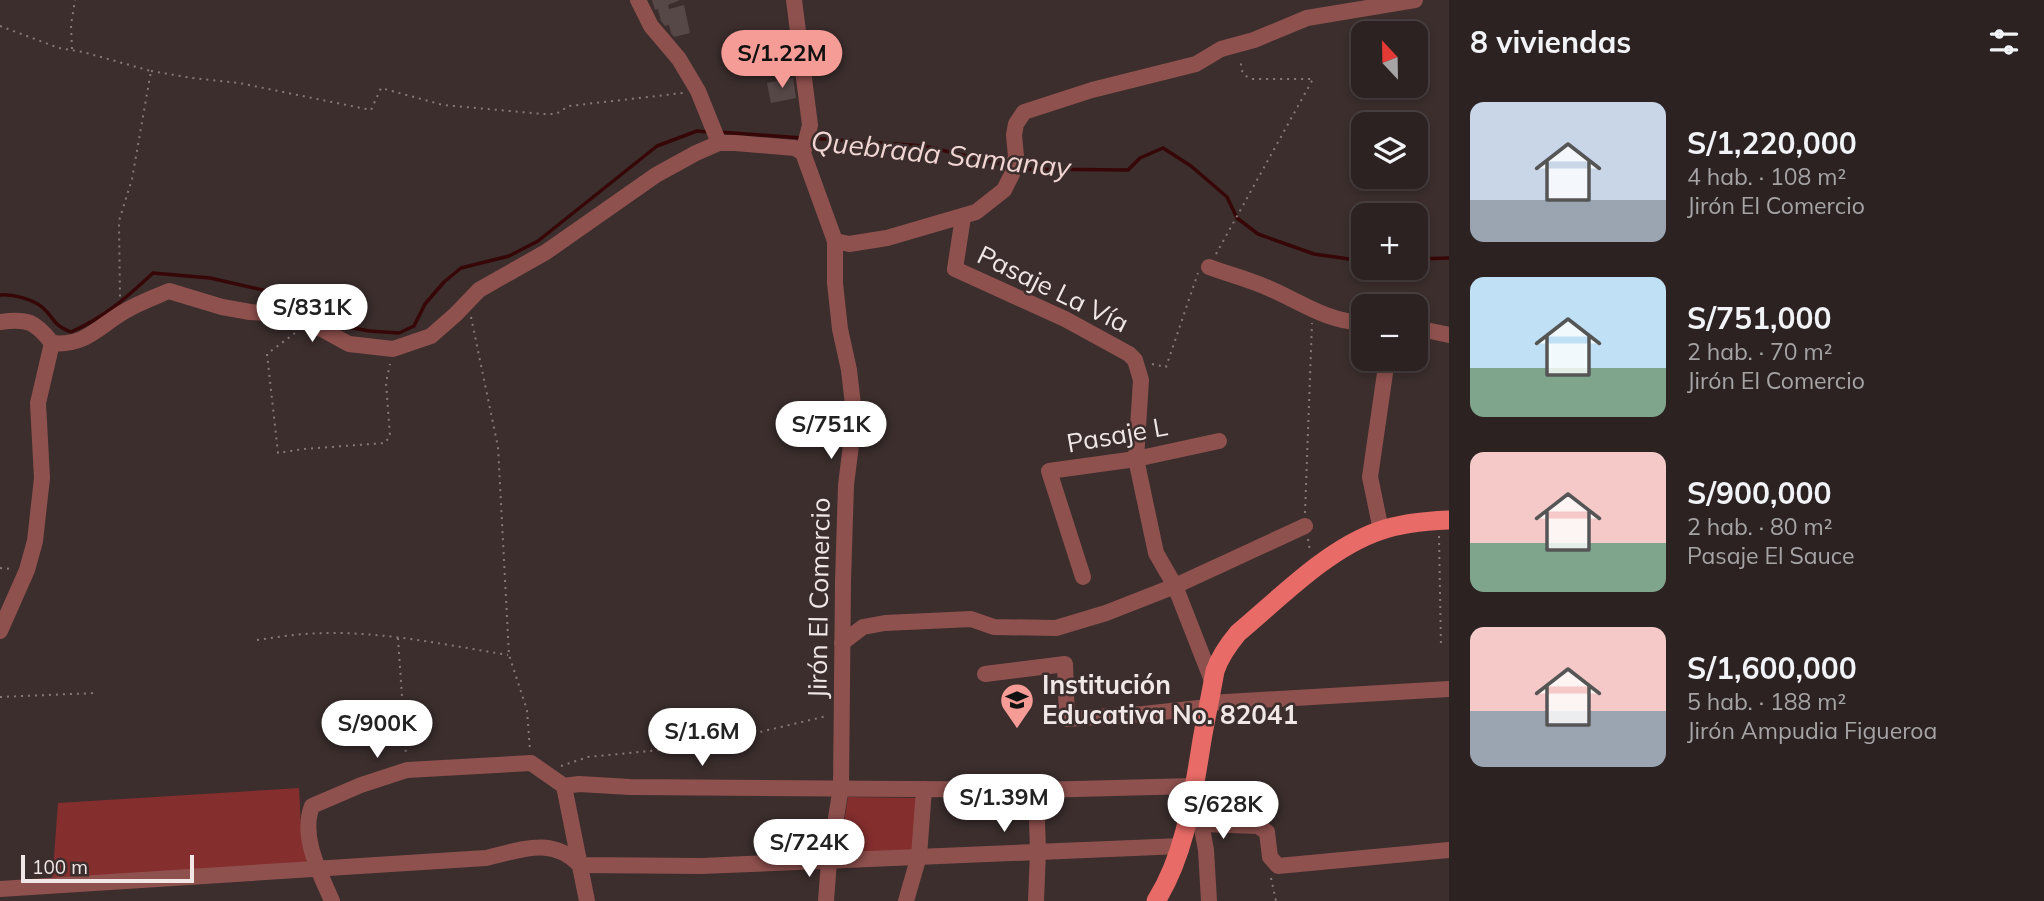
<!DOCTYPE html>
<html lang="es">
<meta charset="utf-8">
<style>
:root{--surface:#2c2222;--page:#382f2f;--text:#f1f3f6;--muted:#a6a4a5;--line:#483f40;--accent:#f59c96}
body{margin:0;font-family:Mulish,sans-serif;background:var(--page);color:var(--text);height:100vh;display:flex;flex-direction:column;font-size:26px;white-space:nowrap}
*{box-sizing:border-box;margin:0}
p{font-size:23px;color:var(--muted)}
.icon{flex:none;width:38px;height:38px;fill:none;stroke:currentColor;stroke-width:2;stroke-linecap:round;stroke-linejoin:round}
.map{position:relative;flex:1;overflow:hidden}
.side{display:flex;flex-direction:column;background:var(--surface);width:595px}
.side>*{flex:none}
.needle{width:46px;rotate:338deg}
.fabs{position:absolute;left:1351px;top:21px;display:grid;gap:14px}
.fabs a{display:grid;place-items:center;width:77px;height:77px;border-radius:14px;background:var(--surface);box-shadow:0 4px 10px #0003,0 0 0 2px var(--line);font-size:35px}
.scale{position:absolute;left:21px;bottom:18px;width:173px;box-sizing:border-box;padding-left:7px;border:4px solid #f1e7e7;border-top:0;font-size:19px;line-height:24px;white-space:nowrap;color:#f1e7e7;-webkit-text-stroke:5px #3b2e2d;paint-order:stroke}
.price{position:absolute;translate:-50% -60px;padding:0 16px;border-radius:24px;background:#fff;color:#222;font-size:23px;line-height:46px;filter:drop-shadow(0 2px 4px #0008)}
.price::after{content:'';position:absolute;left:50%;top:42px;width:21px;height:16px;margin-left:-10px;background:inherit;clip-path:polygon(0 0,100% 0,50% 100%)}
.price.current{background:var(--accent);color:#111}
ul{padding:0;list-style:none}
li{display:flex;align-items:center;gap:21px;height:175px;padding:0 21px}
li span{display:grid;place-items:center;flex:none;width:196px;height:140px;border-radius:14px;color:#555}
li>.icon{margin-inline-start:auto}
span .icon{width:84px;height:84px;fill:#fffc;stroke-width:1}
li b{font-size:30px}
h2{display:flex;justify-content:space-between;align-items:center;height:84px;padding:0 21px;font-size:30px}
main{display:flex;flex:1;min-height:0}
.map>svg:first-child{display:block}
</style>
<main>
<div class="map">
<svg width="1449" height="901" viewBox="0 0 1449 901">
<rect width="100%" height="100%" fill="#3b2e2d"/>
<g fill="#842e2e">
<path d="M299,788L301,828L307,864L52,883L58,803Z"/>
<path d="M848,797L917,798L914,850L839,855Z"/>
</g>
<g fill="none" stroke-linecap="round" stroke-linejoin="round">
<g stroke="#370708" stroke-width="3.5">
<path d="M719,132L802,138"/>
<path d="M810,138L924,146L1010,166"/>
<path d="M1017,167L1027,169L1128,170L1140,158L1163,148L1191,166L1227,197L1237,218L1258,234L1314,254L1363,261"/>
<path d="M1416,259L1449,258"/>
<path d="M0,295C13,294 32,299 42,307C56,319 51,324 71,332C105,317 126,298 153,273L210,278L329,305L348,327L369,331L399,333L414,326L425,304L444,282L461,268L509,256L538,241L657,146L697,131L708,132"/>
</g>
</g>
<g fill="#564847">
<path d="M652,0H680L668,5L669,9L684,5L690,33L674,37L671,33L669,25L665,26L661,21L658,9L655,10Z"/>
<path d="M793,78L796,98L771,103L767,83Z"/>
</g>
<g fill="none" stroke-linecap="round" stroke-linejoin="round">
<g stroke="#867a79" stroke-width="2" stroke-dasharray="2 5" stroke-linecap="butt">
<path d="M0,26L59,48L83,52L151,71L132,179L119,221L120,297"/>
<path d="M72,49L71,25L75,0"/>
<path d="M151,71L192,78L239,83L371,110L381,88L443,105L543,114H556L569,106L683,93"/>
<path d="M1216,254L1313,79H1252C1241,75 1241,70 1241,59"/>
<path d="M471,317L498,447L509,655L527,710L530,750"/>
<path d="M295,333L267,354L278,453L303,449L385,443L390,436L386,383L390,364"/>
<path d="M1152,364L1166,367L1198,273"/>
<path d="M1305,513L1312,323"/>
<path d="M1439,536L1441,648"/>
<path d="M1308,539L1310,551"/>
<path d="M0,568L12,569"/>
<path d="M398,638L406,755"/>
<path d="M257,640C273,638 289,635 305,634C373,629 441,644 508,655"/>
<path d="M0,697L95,693"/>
<path d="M561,766L588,757L701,746L827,716"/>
<path d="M1271,878L1276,901"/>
</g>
<g stroke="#8f514e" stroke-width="16">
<path d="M638,0L651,26L679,59L698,91L719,143"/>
<path d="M794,0L810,125L803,153L835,241V283L840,329L849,370L853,405V429L846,485L843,581L841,787L829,861L826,901"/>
<path d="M963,217L955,269L1065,319L1129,354L1135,360L1141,380L1136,459L1156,553L1175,586L1213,683"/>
<path d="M835,241L849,244L887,238L976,212L1004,190L1012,174L1016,156L1014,135L1016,124L1024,112L1092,90L1196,64L1221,49L1254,40L1307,18L1415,0"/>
<path d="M1209,267C1228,274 1248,279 1266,287C1300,301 1324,321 1363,323"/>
<path d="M0,322C27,318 35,321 52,343"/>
<path d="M1416,328L1449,335"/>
<path d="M1381,530L1370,477L1387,359"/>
<path d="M1083,577L1049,471L1136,459L1219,441"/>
<path d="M0,631L27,570L35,541L42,478L38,403L52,343C86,347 101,324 127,310C141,302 155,297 169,291L222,307L250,312L286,314L318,327L349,344L393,349L431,336L456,314L479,290L546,252L656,175L696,153L719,143H735L795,148L803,153"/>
<path d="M842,643L863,627L885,623L971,619L994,627L1056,628L1106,613L1175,586L1305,526"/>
<path d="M985,674L1065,664L1067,719L1143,714L1208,707"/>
<path d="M1209,703L1449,689"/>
<path d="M564,786L579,784L630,787L1036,790L1194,786L1206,850L1209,901"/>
<path d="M564,786L587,901"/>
<path d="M1202,824L1258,826L1267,832L1270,857L1278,866L1449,850"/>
<path d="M0,889L486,858C522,850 551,836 580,865L701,866L1181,846"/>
<path d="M332,901C320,873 300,837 312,806L361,785L407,770L531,763L564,786"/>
<path d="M906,901L919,856L924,789"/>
<path d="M1036,901L1038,851L1036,790"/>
</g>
<path stroke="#e96b67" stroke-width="19" d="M1156,901C1186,853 1193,795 1202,740C1206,717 1211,694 1215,671C1220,656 1228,645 1238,633C1280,598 1327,549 1379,531C1401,523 1425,521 1449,520"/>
</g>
<defs>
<g id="school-pin" transform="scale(1.75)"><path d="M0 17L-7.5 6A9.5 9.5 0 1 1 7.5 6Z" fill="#f59c96" stroke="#3b2e2d"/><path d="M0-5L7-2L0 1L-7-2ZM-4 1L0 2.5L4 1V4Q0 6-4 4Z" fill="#111"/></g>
</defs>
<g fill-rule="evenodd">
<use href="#school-pin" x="1017" y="700"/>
</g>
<g text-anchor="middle" stroke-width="5" stroke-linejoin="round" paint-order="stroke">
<g font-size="26" fill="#f1e7e7" stroke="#3b2e2d">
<text transform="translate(1053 289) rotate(26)" y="9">Pasaje La Vía</text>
<text transform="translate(1117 435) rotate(-10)" y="9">Pasaje L</text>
<text transform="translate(819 598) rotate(-89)" y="9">Jirón El Comercio</text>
</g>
<g font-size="26" font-weight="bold" fill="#f1e7e7" stroke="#3b2e2d" text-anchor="start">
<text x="1042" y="694">Institución<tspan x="1042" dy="30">Educativa No. 82041</tspan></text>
</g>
<g font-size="28" font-style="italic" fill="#f1d6d3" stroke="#3b2e2d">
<text transform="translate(941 154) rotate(6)" y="10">Quebrada Samanay</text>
</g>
</g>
</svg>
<div class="fabs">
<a><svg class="needle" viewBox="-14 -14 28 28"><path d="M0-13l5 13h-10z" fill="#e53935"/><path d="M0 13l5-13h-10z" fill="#a6a4a5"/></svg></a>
<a><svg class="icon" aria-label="layers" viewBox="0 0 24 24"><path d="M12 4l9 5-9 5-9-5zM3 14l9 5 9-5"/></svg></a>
<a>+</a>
<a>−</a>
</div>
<div class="scale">100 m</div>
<b class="price current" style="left:782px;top:90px">S/1.22M</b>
<b class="price" style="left:312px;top:344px">S/831K</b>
<b class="price" style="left:831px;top:461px">S/751K</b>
<b class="price" style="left:377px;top:760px">S/900K</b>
<b class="price" style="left:702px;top:768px">S/1.6M</b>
<b class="price" style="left:1004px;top:834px">S/1.39M</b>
<b class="price" style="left:1223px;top:841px">S/628K</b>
<b class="price" style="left:809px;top:879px">S/724K</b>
</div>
<section class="side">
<h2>8 viviendas<svg class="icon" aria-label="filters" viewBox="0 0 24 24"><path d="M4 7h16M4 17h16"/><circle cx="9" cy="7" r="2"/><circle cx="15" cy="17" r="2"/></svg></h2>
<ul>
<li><span style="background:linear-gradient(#c9d6e8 70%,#9aa5b1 0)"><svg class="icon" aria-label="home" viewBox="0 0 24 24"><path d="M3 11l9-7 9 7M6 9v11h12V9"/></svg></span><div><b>S/1,220,000</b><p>4 hab. · 108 m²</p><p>Jirón El Comercio</p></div></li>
<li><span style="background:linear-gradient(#bfe0f5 65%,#7fa58c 0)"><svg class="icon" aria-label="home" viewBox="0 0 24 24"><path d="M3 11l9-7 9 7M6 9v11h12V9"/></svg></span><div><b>S/751,000</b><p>2 hab. · 70 m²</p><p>Jirón El Comercio</p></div></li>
<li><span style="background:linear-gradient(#f6c9c9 65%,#7fa58c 0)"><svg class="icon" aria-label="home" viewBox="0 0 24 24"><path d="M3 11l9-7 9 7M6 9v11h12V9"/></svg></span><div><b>S/900,000</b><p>2 hab. · 80 m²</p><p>Pasaje El Sauce</p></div></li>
<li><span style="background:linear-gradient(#f6c9c9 60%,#9aa5b1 0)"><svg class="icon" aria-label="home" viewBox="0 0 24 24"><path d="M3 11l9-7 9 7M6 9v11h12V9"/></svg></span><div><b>S/1,600,000</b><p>5 hab. · 188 m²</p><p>Jirón Ampudia Figueroa</p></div></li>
</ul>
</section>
</main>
